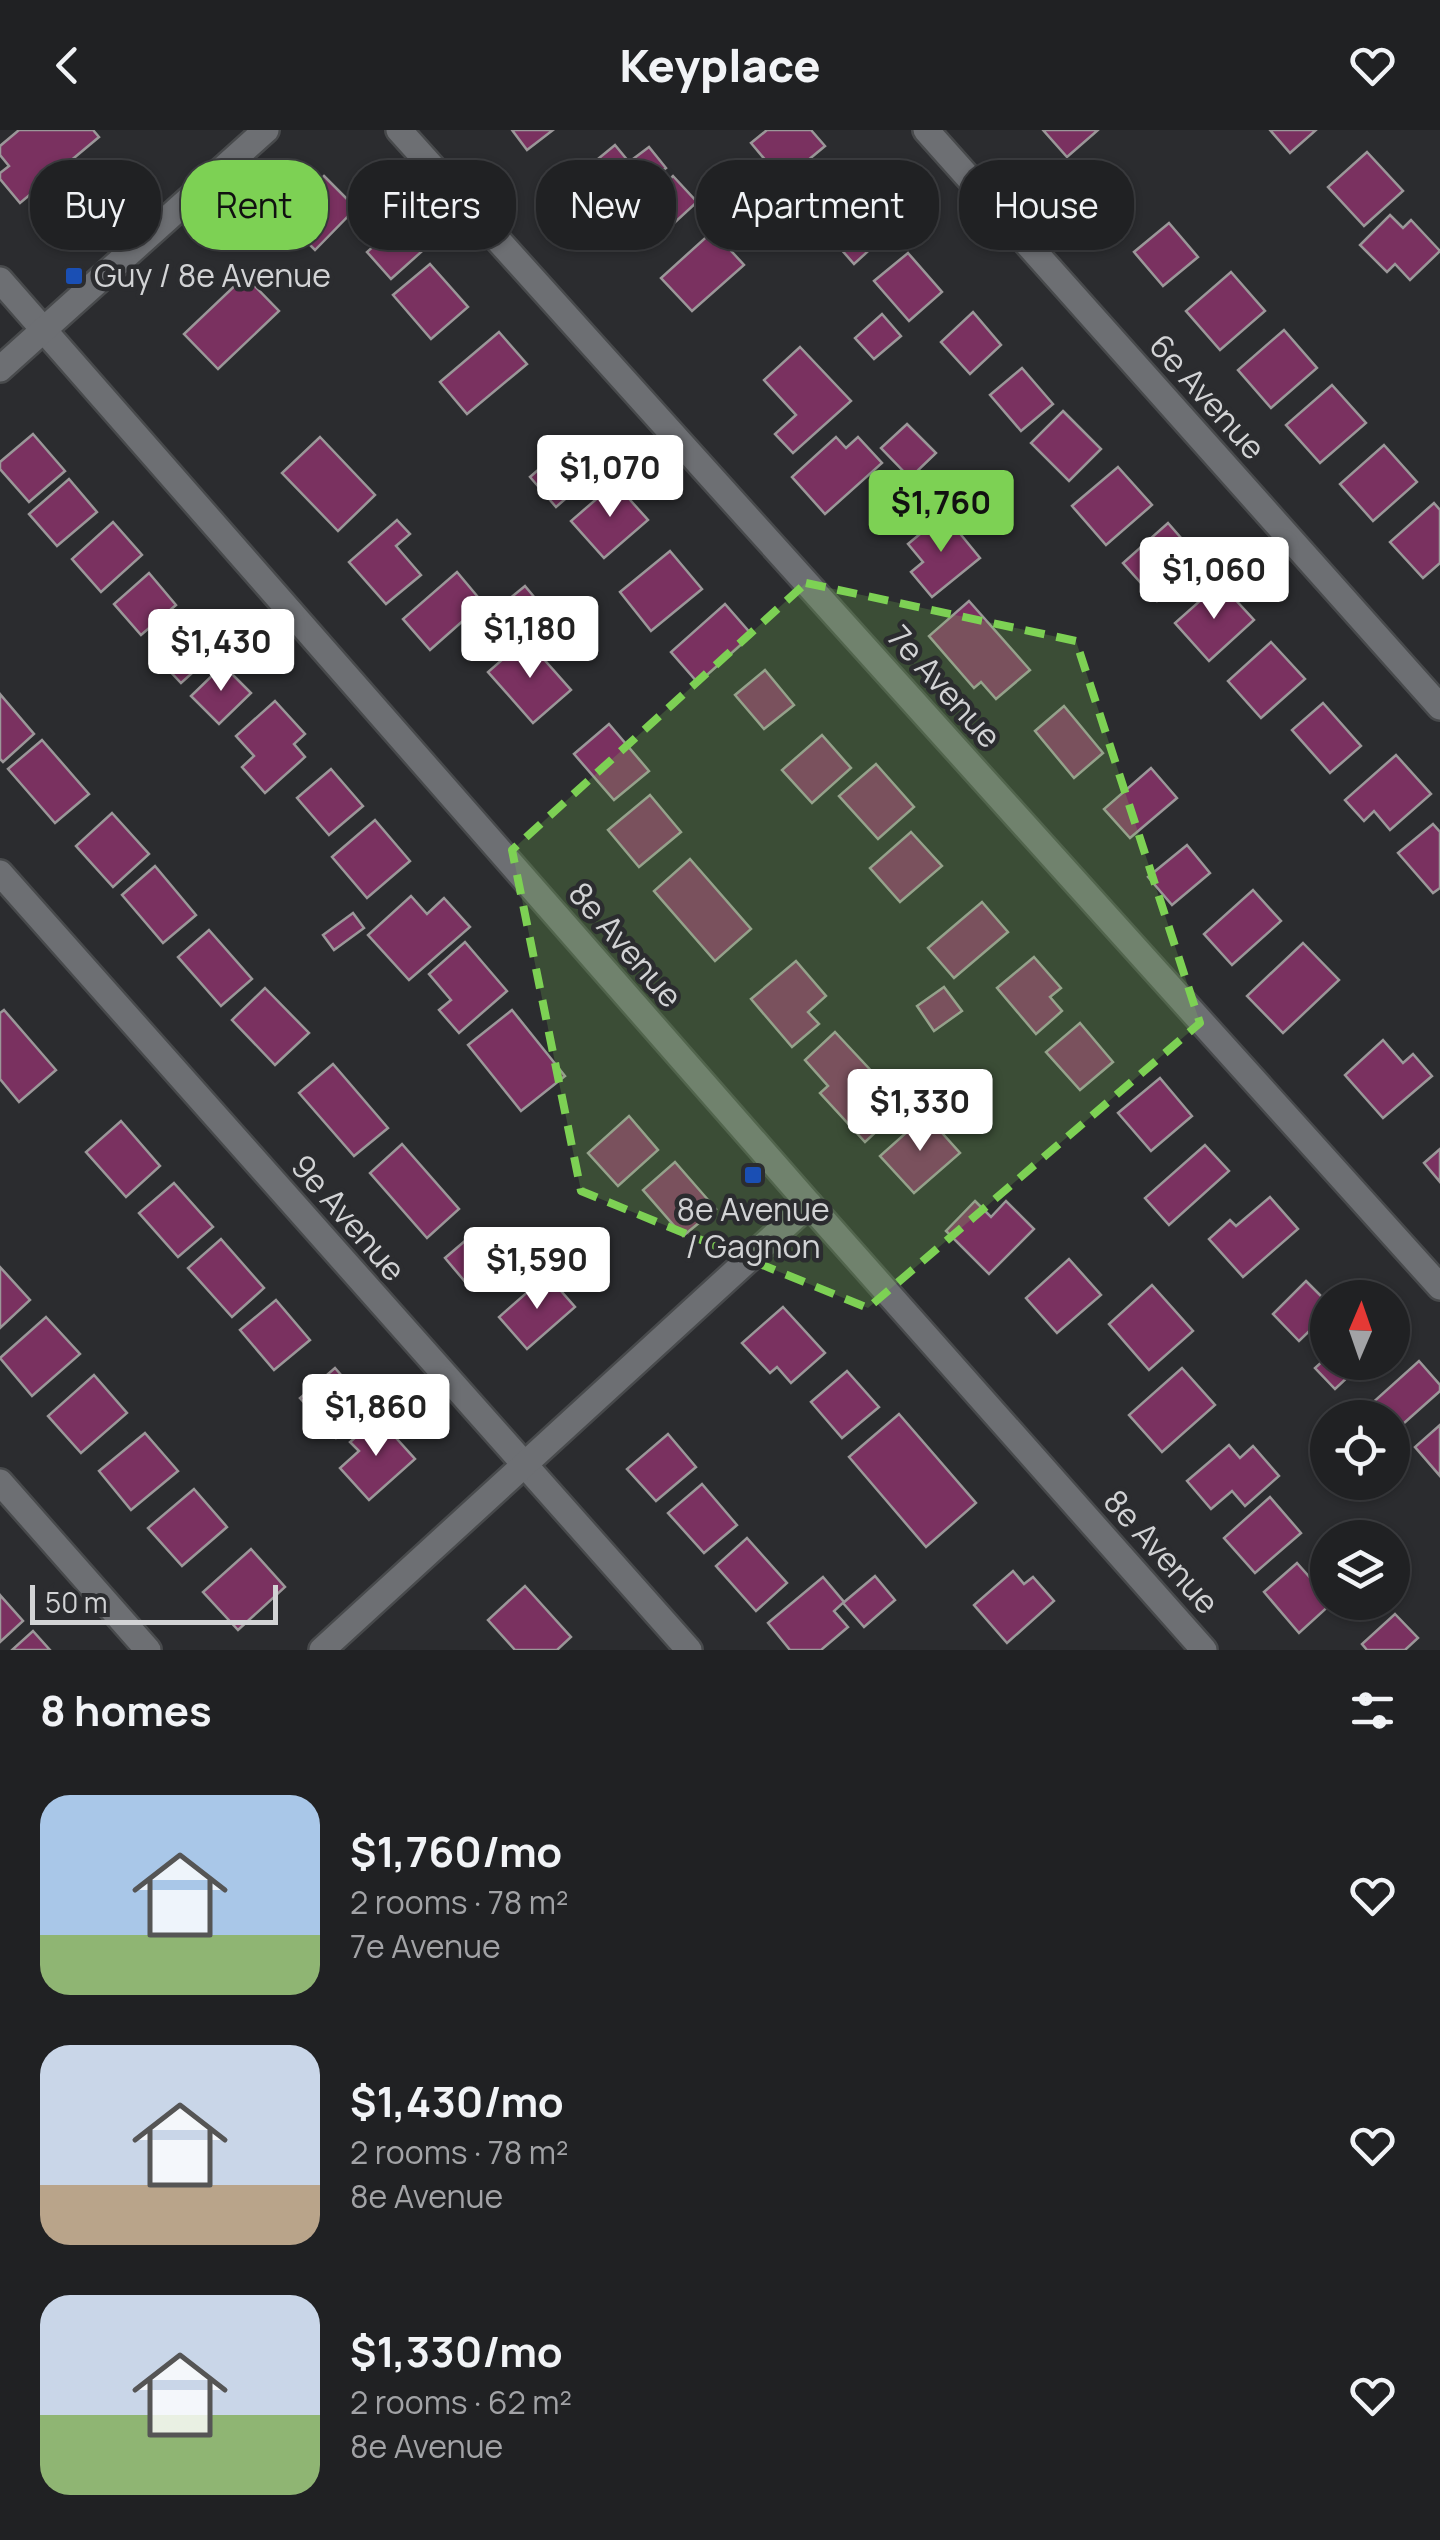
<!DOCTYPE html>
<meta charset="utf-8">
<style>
:root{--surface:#202123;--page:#2d2e30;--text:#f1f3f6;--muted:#a2a3a6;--line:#3d3e41;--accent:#7dd154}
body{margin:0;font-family:Manrope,sans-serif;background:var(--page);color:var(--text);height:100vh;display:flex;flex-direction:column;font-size:38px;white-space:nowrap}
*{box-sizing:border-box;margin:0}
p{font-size:32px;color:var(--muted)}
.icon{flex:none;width:55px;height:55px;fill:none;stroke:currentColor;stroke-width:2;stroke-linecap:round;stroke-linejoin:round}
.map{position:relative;height:1520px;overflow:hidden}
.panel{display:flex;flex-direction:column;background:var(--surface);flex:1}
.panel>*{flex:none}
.banner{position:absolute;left:30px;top:30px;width:1380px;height:90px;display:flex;gap:20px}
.needle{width:65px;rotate:2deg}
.buttons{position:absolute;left:1310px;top:1150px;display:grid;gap:20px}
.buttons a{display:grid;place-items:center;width:100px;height:100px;border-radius:50%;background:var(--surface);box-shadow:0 2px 8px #0004,0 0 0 2px var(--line);font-size:50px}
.scale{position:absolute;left:30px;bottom:25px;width:248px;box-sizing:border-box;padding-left:10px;border:5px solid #d2d3d5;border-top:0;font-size:28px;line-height:35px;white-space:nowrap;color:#d2d3d5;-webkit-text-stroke:8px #2b2c2f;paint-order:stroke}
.price{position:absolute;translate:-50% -85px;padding:0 22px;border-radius:10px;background:#fff;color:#222;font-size:32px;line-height:65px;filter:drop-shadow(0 2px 5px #0008)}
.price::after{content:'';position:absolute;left:50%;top:60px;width:30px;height:22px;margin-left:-15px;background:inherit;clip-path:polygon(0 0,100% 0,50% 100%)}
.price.active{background:var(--accent);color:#111}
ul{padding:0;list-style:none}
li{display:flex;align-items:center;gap:30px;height:250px;padding:0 40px}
li span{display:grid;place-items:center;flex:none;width:280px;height:200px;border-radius:30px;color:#555}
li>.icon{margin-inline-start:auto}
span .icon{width:120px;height:120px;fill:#fffc;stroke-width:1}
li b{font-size:42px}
h2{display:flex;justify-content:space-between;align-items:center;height:120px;padding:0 40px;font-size:42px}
.chip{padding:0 35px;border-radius:40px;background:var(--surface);box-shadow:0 2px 8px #0004,0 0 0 2px var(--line);font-size:35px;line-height:90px}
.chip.active{background:var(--accent);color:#111}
header{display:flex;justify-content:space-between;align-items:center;height:130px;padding:0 40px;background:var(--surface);font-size:45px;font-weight:800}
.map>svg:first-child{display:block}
</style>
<header><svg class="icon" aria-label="back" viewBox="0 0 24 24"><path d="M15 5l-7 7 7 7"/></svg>Keyplace<svg class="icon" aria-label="heart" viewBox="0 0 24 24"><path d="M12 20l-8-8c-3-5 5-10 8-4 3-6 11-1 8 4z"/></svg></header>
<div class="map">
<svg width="1440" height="1520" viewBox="0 0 1440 1520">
<rect width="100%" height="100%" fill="#2b2c2f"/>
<g fill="#7a3160" stroke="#9b9799" stroke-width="2.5">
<path d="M19,0H93L99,7L20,73L0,49V43L9,36L0,25V16Z"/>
<path d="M512,0H553L527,20Z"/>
<path d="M767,0H811L825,16L783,51L751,13Z"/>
<path d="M1043,0H1098L1067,27Z"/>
<path d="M1270,0H1316L1290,23Z"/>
<path d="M615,15L629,32L649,17L666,38L607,85L576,47Z"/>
<path d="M1367,22L1403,61L1364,96L1328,57Z"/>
<path d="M834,42L889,102L854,134L825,101L805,119L791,104L814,84L802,70Z"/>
<path d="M324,46L356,78L315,120L291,96L308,79L299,71Z"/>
<path d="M673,46L697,72L660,106L636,80Z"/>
<path d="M1390,85L1403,98L1411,90L1440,121L1410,150L1395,134L1387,142L1360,115Z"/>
<path d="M406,87L430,114L391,149L367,122Z"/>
<path d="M1169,93L1198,127L1163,156L1134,122Z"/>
<path d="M713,101L744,135L692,181L661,148Z"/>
<path d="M908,123L942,162L909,191L874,151Z"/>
<path d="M430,134L468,177L431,209L393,165Z"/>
<path d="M1231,142L1265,181L1220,220L1186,181Z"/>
<path d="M245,146L279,181L218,239L184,204Z"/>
<path d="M973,182L1001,215L970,244L941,212Z"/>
<path d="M882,184L901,206L874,229L855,208Z"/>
<path d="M1284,200L1317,238L1271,278L1238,240Z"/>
<path d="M499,202L527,234L467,284L440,252Z"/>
<path d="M800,217L851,271L793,323L775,304L796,285L764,250Z"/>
<path d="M1022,238L1053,274L1021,301L990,265Z"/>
<path d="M1332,255L1366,293L1320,333L1286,295Z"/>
<path d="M1063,281L1101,319L1069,351L1031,313Z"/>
<path d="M907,294L936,323L910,348L881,318Z"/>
<path d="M33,304L65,341L29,372L0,339V332Z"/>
<path d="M320,307L375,365L338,401L282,343Z"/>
<path d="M836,307L846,318L858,307L882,333L825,384L792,347Z"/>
<path d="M575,308L601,338L556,377L530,347Z"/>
<path d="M1384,315L1417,352L1373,391L1340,354Z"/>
<path d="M1118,337L1152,375L1106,415L1072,376Z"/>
<path d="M69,349L97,382L57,416L29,384Z"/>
<path d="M615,353L648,390L604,428L571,391Z"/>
<path d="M1434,373L1440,380V433L1423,448L1390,412Z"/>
<path d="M944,384L980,428L932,467L911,442L923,432L908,414Z"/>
<path d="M397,390L410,404L396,416L421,445L386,474L349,432Z"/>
<path d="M113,392L142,425L101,462L72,429Z"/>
<path d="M1168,393L1202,432L1157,471L1123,433Z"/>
<path d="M670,421L702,459L651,501L620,462Z"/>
<path d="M457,442L483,473L430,520L403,489Z"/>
<path d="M149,443L176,475L141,505L114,474Z"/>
<path d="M1220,453L1254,490L1209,531L1175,493Z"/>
<path d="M525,456L540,474L512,496L498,478Z"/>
<path d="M969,471L1030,540L996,569L981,552L974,558L929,506Z"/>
<path d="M725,474L752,505L698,553L671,522Z"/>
<path d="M189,486L219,519L181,553L151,521Z"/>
<path d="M526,509L571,560L533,593L488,542Z"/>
<path d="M1271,512L1305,549L1261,588L1228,551Z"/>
<path d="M223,535L251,563L219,594L191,566Z"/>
<path d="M765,540L794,575L764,599L735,565Z"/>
<path d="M0,564L34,604L3,632L0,629Z"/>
<path d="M275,571L305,604L294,614L305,627L265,663L242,637L254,626L236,606Z"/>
<path d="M1323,573L1361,616L1330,643L1292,600Z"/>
<path d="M1064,576L1103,623L1074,648L1035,601Z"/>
<path d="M609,594L649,641L614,670L574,624Z"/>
<path d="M822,605L851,638L812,673L782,640Z"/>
<path d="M42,610L89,664L55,693L8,639Z"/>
<path d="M1396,625L1431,664L1390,700L1374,681L1364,691L1345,670Z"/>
<path d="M876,634L914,677L878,709L839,666Z"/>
<path d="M1151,638L1177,668L1130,708L1104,679Z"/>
<path d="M331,639L363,676L329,705L297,668Z"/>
<path d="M650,665L681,702L639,737L608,700Z"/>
<path d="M112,683L149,724L113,757L76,716Z"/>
<path d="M375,690L410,731L367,768L332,727Z"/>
<path d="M1433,694L1440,702V758L1433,763L1398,723Z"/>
<path d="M911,702L942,736L900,772L870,738Z"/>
<path d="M1187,715L1210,743L1172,775L1148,747Z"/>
<path d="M690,729L751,799L715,831L654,761Z"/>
<path d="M155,736L196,785L163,813L122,765Z"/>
<path d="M1253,760L1281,791L1232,835L1204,804Z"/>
<path d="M411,766L427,784L444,768L470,797L409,850L368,805Z"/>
<path d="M982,772L1008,802L954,848L928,818Z"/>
<path d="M353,783L364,798L334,820L323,805Z"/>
<path d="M209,800L252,849L221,876L178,827Z"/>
<path d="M465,812L507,861L459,903L439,880L451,870L429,844Z"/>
<path d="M1303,813L1339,850L1283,903L1247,866Z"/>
<path d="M1034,827L1061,858L1050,867L1062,881L1036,904L997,858Z"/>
<path d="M796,831L826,866L808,882L819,894L792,917L751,869Z"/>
<path d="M944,857L962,881L934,901L917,876Z"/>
<path d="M265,858L309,903L275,935L232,890Z"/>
<path d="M4,880L56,940L19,972L0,949V883Z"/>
<path d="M512,880L565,946L521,981L468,915Z"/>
<path d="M1080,893L1113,932L1080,960L1046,922Z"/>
<path d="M835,902L904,976L865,1012L820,963L828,956L805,930Z"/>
<path d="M1383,910L1403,933L1413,924L1432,946L1383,988L1345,945Z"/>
<path d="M333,934L388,998L354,1026L299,963Z"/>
<path d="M1160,948L1192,986L1151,1021L1118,983Z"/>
<path d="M926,985L960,1023L914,1063L880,1026Z"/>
<path d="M629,986L658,1020L618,1056L588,1023Z"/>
<path d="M121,991L160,1036L126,1067L86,1022Z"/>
<path d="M402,1014L459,1079L427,1108L370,1043Z"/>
<path d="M1205,1015L1229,1041L1169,1095L1145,1068Z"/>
<path d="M1440,1019V1052L1424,1033Z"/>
<path d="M675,1032L716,1079L683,1106L643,1060Z"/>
<path d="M174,1053L213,1097L178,1127L139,1083Z"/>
<path d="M1270,1067L1298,1099L1243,1147L1209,1109L1230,1090L1236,1096Z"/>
<path d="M975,1071L991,1087L1006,1071L1034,1099L989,1144L946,1101Z"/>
<path d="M473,1104L500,1136L472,1160L445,1128Z"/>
<path d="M221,1109L264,1158L232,1187L188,1138Z"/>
<path d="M1069,1129L1101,1165L1057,1203L1026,1168Z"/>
<path d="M0,1137L30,1170L0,1198Z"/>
<path d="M547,1145L575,1177L527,1219L499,1187Z"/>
<path d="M1306,1151L1328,1173V1183L1299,1211L1273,1184Z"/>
<path d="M1152,1155L1193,1201L1149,1240L1109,1194Z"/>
<path d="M276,1170L310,1210L274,1240L240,1200Z"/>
<path d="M783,1177L825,1223L791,1253L777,1237L770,1243L742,1213Z"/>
<path d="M46,1187L80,1224L32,1266L0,1228Z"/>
<path d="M1328,1226V1232H1364L1335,1259L1315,1238Z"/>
<path d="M1419,1231L1440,1255V1261L1394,1302L1392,1288H1381L1370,1275Z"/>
<path d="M335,1238L370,1278L336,1308L300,1268Z"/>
<path d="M1182,1238L1215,1275L1162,1322L1129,1285Z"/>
<path d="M847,1241L879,1277L842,1308L811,1272Z"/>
<path d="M94,1245L127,1283L81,1323L48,1286Z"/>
<path d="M899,1284L976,1373L926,1417L849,1327Z"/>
<path d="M378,1288L415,1329L369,1370L340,1338L359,1321L350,1312Z"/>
<path d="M1440,1295V1346L1415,1317Z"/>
<path d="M145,1303L178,1341L131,1380L99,1341Z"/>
<path d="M668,1304L696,1337L656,1371L627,1339Z"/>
<path d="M1229,1315L1240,1328L1253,1316L1279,1346L1245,1376L1232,1361L1211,1379L1187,1351Z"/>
<path d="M702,1354L737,1395L704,1423L668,1383Z"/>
<path d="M194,1359L227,1397L182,1436L148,1398Z"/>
<path d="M1270,1367L1301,1403L1255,1443L1224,1408Z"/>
<path d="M747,1408L787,1453L756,1481L716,1436Z"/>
<path d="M251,1419L285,1457L238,1500L203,1462Z"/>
<path d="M1297,1433L1328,1468V1472L1332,1473L1299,1503L1264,1462Z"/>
<path d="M1013,1441L1024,1454L1033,1447L1054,1471L1007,1513L974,1475Z"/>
<path d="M875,1446L895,1470L864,1497L843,1473Z"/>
<path d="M823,1447L844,1472L834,1481L848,1497L821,1520H790L768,1493Z"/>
<path d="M525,1456L571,1507L557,1520H515L488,1490Z"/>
<path d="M0,1465L23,1491L0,1512Z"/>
<path d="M1395,1484L1418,1508L1405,1520H1367L1362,1514Z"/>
<path d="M33,1501L50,1520H12Z"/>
</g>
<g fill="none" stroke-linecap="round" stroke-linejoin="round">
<g stroke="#484a4c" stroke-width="30">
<g id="minor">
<path d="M399,0L1440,1157"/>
<path d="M926,0L1440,577"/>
<path d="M0,150L809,1074L1204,1520"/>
<path d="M0,239L266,0"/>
<path d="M0,743L689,1520"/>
<path d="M0,1352L148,1520"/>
<path d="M322,1520L809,1074"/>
</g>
</g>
<use href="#minor" stroke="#6d6f73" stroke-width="25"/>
</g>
<path fill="#7dd154" fill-opacity="0.2" stroke="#7dd154" stroke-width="8" stroke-dasharray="20 12" stroke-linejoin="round" d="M806,453L1076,511L1200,893L868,1178L581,1061L512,720Z"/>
<g fill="#1a4fb4" stroke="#2b2c2f" stroke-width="4">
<rect x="64" y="136" width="20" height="20" rx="5"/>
<rect x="743" y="1035" width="20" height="20" rx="5"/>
</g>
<g text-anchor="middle" stroke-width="9" stroke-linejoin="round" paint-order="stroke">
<g font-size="32" fill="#d2d3d5" stroke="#2b2c2f" text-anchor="start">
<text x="94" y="157">Guy / 8e Avenue</text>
<text x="753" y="1091" text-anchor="middle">8e Avenue<tspan x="753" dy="37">/ Gagnon</tspan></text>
</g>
<g font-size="32" fill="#d2d3d5" stroke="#2b2c2f">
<text transform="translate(1207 267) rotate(48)" y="11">6e Avenue</text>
<text transform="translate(944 557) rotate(48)" y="11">7e Avenue</text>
<text transform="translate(625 815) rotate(49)" y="11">8e Avenue</text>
<text transform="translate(348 1088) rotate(49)" y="11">9e Avenue</text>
<text transform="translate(1161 1422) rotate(48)" y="11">8e Avenue</text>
</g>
</g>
</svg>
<div class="buttons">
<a><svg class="needle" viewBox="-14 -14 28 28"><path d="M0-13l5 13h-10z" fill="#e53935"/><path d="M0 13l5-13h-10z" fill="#a2a3a6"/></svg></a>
<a><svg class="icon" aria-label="locate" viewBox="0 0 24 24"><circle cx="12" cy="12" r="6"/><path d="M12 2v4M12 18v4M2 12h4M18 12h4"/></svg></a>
<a><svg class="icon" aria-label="layers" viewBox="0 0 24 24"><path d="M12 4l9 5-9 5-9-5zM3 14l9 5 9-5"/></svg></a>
</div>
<div class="scale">50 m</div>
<b class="price" style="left:610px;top:390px">$1,070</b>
<b class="price active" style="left:941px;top:425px">$1,760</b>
<b class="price" style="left:1214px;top:492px">$1,060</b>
<b class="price" style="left:530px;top:551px">$1,180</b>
<b class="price" style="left:221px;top:564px">$1,430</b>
<b class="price" style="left:920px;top:1024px">$1,330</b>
<b class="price" style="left:537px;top:1182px">$1,590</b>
<b class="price" style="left:376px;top:1329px">$1,860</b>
<div class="banner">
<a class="chip">Buy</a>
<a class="chip active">Rent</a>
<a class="chip">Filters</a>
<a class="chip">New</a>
<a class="chip">Apartment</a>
<a class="chip">House</a>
</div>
</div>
<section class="panel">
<h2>8 homes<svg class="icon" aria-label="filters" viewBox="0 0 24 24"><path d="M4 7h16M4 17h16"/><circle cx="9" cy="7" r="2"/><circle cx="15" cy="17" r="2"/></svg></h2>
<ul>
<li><span style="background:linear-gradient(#a9c7e8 70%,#8fb573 0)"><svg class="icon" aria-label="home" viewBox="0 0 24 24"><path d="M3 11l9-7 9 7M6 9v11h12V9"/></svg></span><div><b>$1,760/mo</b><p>2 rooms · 78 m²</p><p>7e Avenue</p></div><svg class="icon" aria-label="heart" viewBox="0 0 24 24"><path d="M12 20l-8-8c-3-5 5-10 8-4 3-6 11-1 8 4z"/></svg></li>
<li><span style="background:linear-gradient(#c9d6e8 70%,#b9a48a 0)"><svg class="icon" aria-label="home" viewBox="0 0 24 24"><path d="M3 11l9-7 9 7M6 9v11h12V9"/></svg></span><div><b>$1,430/mo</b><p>2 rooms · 78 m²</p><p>8e Avenue</p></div><svg class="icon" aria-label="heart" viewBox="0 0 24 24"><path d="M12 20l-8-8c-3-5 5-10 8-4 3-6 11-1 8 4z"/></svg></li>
<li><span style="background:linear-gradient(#c9d6e8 60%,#8fb573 0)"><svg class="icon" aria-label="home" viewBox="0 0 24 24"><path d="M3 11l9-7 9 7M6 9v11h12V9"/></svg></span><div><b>$1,330/mo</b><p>2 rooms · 62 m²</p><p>8e Avenue</p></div><svg class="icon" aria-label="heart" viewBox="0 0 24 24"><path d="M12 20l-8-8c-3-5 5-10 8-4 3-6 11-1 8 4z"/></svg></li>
</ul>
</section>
